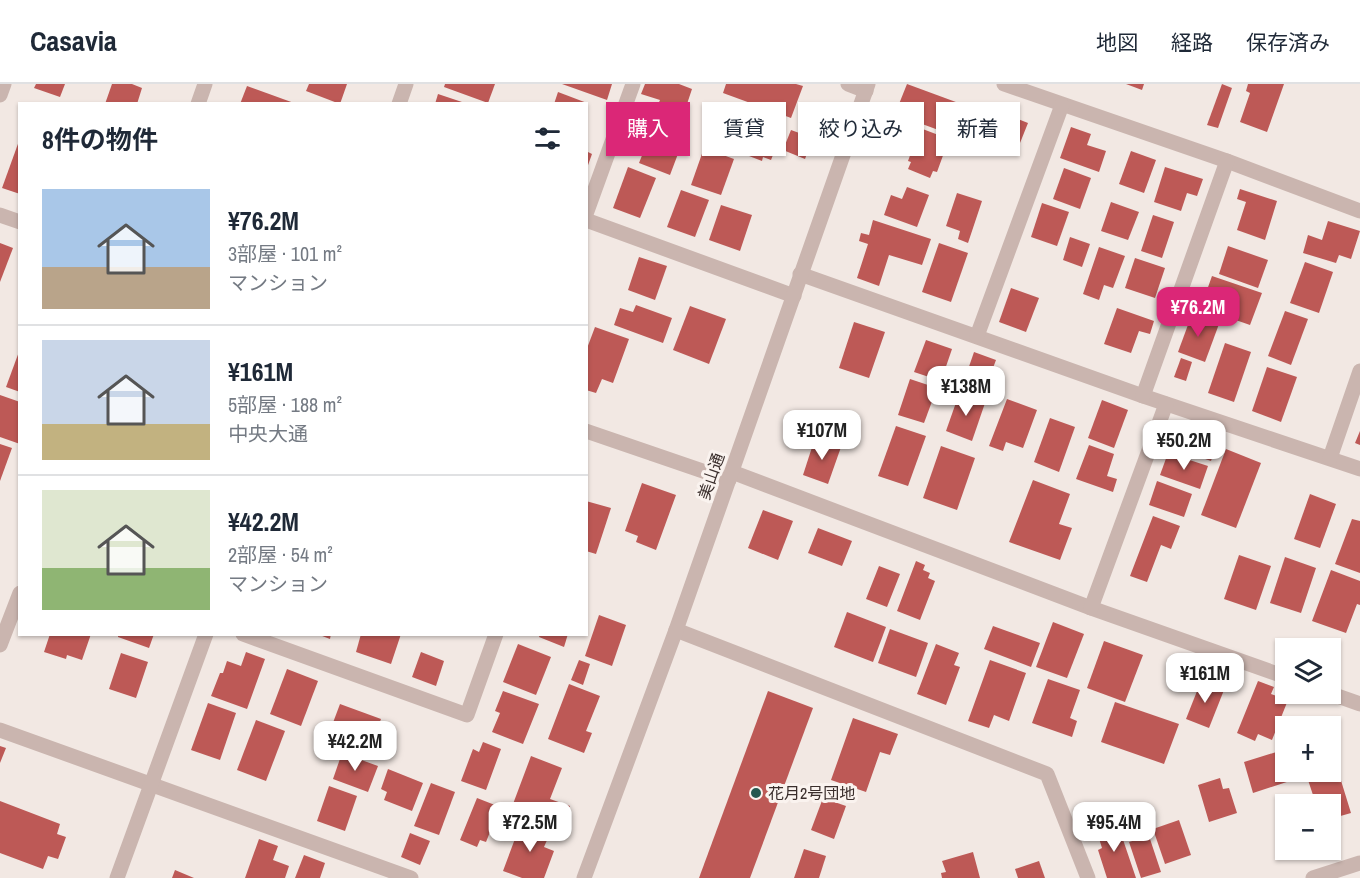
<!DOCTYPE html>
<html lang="ja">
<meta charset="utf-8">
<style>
:root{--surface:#fff;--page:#f6f6f7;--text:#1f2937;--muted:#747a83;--line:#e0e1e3;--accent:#db2777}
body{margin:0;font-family:"Archivo Narrow","Noto Sans JP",sans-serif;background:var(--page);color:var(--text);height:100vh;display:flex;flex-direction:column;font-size:22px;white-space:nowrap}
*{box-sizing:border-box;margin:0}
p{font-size:20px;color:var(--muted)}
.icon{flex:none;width:33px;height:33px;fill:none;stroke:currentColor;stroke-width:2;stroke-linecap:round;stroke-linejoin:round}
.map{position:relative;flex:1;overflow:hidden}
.panel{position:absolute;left:18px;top:18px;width:570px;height:534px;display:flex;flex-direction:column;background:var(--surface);border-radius:0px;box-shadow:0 2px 4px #0004}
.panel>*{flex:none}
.hud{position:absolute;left:606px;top:18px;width:570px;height:54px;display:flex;gap:12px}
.tools{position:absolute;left:1275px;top:554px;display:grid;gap:12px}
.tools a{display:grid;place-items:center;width:66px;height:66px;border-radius:0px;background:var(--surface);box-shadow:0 2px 4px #0004;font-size:30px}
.price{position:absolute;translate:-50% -51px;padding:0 14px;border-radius:12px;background:#fff;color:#222;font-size:20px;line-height:39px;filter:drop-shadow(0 2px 3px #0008)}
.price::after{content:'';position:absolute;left:50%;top:36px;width:18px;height:14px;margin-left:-9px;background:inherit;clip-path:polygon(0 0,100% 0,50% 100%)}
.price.current{background:var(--accent);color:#fff}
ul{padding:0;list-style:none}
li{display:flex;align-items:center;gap:18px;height:150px;padding:0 24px}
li+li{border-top:2px solid var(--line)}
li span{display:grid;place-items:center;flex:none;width:168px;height:120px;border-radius:0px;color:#555}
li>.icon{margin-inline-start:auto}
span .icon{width:72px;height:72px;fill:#fffc;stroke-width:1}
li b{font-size:26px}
h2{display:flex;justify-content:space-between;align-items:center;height:72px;padding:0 24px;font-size:26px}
.chip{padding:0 21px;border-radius:0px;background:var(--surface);box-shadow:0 2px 4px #0004;font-size:21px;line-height:54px}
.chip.current{background:var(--accent);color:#fff}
header{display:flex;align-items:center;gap:36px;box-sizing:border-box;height:84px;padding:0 30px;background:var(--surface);border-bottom:2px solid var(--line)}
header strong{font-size:28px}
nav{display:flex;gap:33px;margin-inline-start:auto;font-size:21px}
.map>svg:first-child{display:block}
</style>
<header>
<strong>Casavia</strong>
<nav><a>地図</a><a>経路</a><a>保存済み</a></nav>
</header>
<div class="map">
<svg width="1360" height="794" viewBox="0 0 1360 794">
<rect width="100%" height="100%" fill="#f2e8e3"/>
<g fill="#bd5956">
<path d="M36,0H65L60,13L34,4Z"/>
<path d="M112,0H132L142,4L137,20H105Z"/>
<path d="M309,0H347L340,20L306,7Z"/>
<path d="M445,0H495L488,19L444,3Z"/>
<path d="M562,0H612L607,16Z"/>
<path d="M645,0H679L692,5L683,32L657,23L660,16L641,10Z"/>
<path d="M726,0H796L803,2L791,34L723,9Z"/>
<path d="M907,0L964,21L952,51L895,30Z"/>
<path d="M1126,0H1144L1142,6Z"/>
<path d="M1222,0L1232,4L1218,44L1207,41Z"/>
<path d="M1248,0H1284L1267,48L1240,38L1250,9L1246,7Z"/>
<path d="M247,2L294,19V20H240Z"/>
<path d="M558,8L587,19V20H554Z"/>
<path d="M438,10L465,19V20H435Z"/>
<path d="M718,20L775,42L774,45L782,48L771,76L763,73L762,77L705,55Z"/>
<path d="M990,24L1028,39L1016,69L978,55Z"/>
<path d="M640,38L684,54L670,91L639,79L647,59L634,54Z"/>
<path d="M1071,43L1091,50L1087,61L1106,67L1099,88L1060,74Z"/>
<path d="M920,44L949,55L937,88L933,87L930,94L908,85L911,78L908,77Z"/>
<path d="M791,46L813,54L805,75L783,66Z"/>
<path d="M19,57H20V110L2,104Z"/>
<path d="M704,64L734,75L721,111L691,101Z"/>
<path d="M586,67L592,70L587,84H586Z"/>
<path d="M1131,67L1156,76L1144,109L1119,100Z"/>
<path d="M628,83L656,94L640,134L613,124Z"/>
<path d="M1165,83L1203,95L1197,112L1187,109L1181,127L1154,118Z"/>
<path d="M1064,84L1091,94L1080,125L1053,115Z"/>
<path d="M907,103L929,111L917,143L884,131L891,111L902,115Z"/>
<path d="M1240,105L1277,117L1265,156L1237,146L1246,118L1237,115Z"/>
<path d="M681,106L709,116L695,153L667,143Z"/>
<path d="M957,109L982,117L968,159L958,155L960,147L946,142Z"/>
<path d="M1111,118L1139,128L1128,156L1101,147Z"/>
<path d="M1042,119L1069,128L1057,162L1031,153Z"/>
<path d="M721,121L752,131L740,167L709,156Z"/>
<path d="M1153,131L1174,138L1162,174L1141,167Z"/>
<path d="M873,136L931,155L922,181L889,171L879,202L857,194L868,160L859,157L861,149L869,151Z"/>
<path d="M1328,137L1360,147L1351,175L1339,171L1336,179L1303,169L1308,151L1322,156Z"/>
<path d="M1070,153L1090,160L1082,183L1063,176Z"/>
<path d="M0,159L13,164L0,198Z"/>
<path d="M939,159L968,169L951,218L922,208Z"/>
<path d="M1228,162L1268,176L1258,204L1219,190Z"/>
<path d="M1099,163L1125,172L1113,204L1104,201L1099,216L1083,210Z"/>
<path d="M639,173L667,182L655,216L628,206Z"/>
<path d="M1135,174L1165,184L1155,214L1125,204Z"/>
<path d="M1305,178L1333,188L1319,229L1290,219Z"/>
<path d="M1212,192L1262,209L1250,241L1207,226L1213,208L1207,206Z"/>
<path d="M1011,204L1039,214L1026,248L999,238Z"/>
<path d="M636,221L672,234L663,259L614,241L620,224L633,228Z"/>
<path d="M690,222L726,235L709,280L673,266Z"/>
<path d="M1117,224L1154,237L1150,250L1139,247L1131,269L1104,260Z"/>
<path d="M1285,227L1308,235L1291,281L1268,272Z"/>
<path d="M1192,230L1219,240L1205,278L1178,268Z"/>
<path d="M854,238L885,248L869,294L839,284Z"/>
<path d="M595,243L629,255L613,299L602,295L596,309L586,306V267Z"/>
<path d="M926,256L952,265L941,297L914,288Z"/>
<path d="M1225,259L1251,268L1234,318L1208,309Z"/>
<path d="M20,265V308L6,303Z"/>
<path d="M974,268L996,276L984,308L963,300Z"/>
<path d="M1181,274L1192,278L1186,297L1174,293Z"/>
<path d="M1267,283L1297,293L1281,338L1252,327Z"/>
<path d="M910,295L937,304L924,339L898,331Z"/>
<path d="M959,310L985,319L972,357L946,347Z"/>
<path d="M0,311L20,318V360L0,353Z"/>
<path d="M1007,315L1037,326L1023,364L1006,358L1003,367L989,362Z"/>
<path d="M1102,316L1128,326L1114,364L1088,354Z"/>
<path d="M1050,334L1075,343L1059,388L1034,378Z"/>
<path d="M896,342L926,352L908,402L878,392Z"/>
<path d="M1180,342L1218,356L1211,377L1173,364Z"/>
<path d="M1360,347V361L1355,359Z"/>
<path d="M815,354L841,363L828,400L803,391Z"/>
<path d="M0,360L12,364L0,397Z"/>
<path d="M1089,361L1114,370L1107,392L1117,395L1113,408L1076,395Z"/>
<path d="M941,362L975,374L957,426L923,414Z"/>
<path d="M1226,365L1261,379L1236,444L1201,431Z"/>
<path d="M1168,369L1208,382L1200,405L1160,391Z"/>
<path d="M1033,396L1070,410L1059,440L1072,444L1060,476L1009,458Z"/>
<path d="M1157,397L1192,410L1184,433L1149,421Z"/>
<path d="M642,399L676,411L656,466L636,458L638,452L625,447Z"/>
<path d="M1310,410L1336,420L1320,464L1294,455Z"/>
<path d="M586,417L611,424L596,470L586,467Z"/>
<path d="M763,426L793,437L778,476L748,464Z"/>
<path d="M1153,432L1180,442L1171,465L1161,461L1147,498L1130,492Z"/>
<path d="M1352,435L1360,437V489L1335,480Z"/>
<path d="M818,444L852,457L842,482L808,469Z"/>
<path d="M1239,471L1271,482L1256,526L1224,515Z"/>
<path d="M1285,473L1316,484L1301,529L1270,519Z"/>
<path d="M916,477L925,481L923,486L930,489L928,494L935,497L920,536L897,527Z"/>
<path d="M879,482L900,490L887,523L866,515Z"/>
<path d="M1331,486L1360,497V521L1357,520L1346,549L1312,537Z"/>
<path d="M847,528L886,543L873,578L834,563Z"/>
<path d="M599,531L626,541L612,582L585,572Z"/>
<path d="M1053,538L1084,550L1067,594L1036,583Z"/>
<path d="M993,542L1040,559L1031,583L984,565Z"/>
<path d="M890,545L928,559L916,593L878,579Z"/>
<path d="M50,550H91L82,576L67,571L66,575L44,568Z"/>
<path d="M118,550H154L149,564L118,553Z"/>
<path d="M317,550H331L330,555Z"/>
<path d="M361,550H401L391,580L356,568Z"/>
<path d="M540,550H568L564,563L539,553Z"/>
<path d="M1104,557L1143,571L1125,618L1087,604Z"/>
<path d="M518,560L551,573L536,611L503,598Z"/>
<path d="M936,560L959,569L954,581L960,583L946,621L917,610Z"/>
<path d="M246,568L265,575L247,625L211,612L220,589H223L227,577L241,582Z"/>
<path d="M421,568L444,577L436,602L412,593Z"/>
<path d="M121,569L148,578L136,614L109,605Z"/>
<path d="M1187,574L1201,580L1190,605L1177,600Z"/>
<path d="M579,576L590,580L583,601L571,596Z"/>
<path d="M990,576L1026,589L1009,637L994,631L989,644L968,637Z"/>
<path d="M287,585L318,597L301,642L270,630Z"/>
<path d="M1048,595L1080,606L1070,634L1077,637L1072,653L1032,639Z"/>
<path d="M1201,597L1224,606L1209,644L1186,635Z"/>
<path d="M1258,597L1274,603L1271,610L1288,616L1272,656L1258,650L1255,657L1237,649Z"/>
<path d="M569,600L600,612L586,647L592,649L584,669L548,655Z"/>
<path d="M503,607L539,620L523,660L492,648L500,629L495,627Z"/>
<path d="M768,607L813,624L750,794H699Z"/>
<path d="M1115,618L1179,640L1164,680L1101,658Z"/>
<path d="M208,619L236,629L220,676L191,666Z"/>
<path d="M340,620L381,635L369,667L328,652Z"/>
<path d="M853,634L898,650L890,671L880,668L866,708L831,696Z"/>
<path d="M256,636L285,647L266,697L237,686Z"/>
<path d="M483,658L501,665L486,706L461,697L473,665L479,668Z"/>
<path d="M0,662L6,664L0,679Z"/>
<path d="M1286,665V687H1297L1299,694L1253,709L1244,678Z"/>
<path d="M342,669L378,682L368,708L333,695Z"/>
<path d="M531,672L562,684L550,715L570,722L564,738L513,720Z"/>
<path d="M1335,677L1351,729L1330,735V720H1316L1305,687H1330V679Z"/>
<path d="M388,685L423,699L412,727L384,716L387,708L381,705Z"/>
<path d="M1220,694L1223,705L1229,704L1237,729L1209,738L1198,701Z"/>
<path d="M431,699L455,708L439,751L414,742Z"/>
<path d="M329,702L357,712L345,747L317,737Z"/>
<path d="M477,714L500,723L486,758L480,756L477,763L460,756Z"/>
<path d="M823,714L846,722L834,755L811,746Z"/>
<path d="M0,717L60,740L57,750L66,753L58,775L48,772L43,785L0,769Z"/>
<path d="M522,736L551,747L544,763L554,767L544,794H522L503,787Z"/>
<path d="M1179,736L1191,771L1165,780L1153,745Z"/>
<path d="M1117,738L1136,794H1107L1098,766L1102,764L1096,745Z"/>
<path d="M410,749L430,757L420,781L401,773Z"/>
<path d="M1149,752L1161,788L1141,794L1129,758Z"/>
<path d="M259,755L278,762L273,776L289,782L285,794H245Z"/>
<path d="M804,765L826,772L819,794H794Z"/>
<path d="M973,768L980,794H942L941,789L946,788L942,777Z"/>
<path d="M304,771L325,779L320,794H295Z"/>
<path d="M1039,777L1045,794H1018L1015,785Z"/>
<path d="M175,786L194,794H172Z"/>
</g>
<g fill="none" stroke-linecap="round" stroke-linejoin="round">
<g stroke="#cab5af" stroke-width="15">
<path d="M848,0L866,7"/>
<path d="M1004,0L1227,77L1360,127"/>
<path d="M0,11L4,0"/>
<path d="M198,20L205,0"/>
<path d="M399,20L406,0"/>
<path d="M586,130L633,0"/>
<path d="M0,131L20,138"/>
<path d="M586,136L794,212"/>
<path d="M800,190L1143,312L1360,385"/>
<path d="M977,252L1062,21"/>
<path d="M1143,312L1227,77"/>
<path d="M586,347L729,396"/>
<path d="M1330,374L1360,287"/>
<path d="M732,388L1091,524L1286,593"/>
<path d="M1091,524L1166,320"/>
<path d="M676,546L1047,690L1088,794"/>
<path d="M243,550L467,631L496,550"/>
<path d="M0,561L20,509"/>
<path d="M1329,609L1360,620"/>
<path d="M0,646L411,794"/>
<path d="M117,794L206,550"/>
<path d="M584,794L676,546L868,0"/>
<path d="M1313,794L1360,779"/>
</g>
</g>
<circle fill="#255850" stroke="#faf3ef" stroke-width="2" cx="756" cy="709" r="6"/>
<g text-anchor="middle" stroke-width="6" stroke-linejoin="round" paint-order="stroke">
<g font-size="16" fill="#3a2e2c" stroke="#faf3ef">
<text transform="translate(711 392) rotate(-71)" y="6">美山通</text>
</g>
<g font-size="16" fill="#3a2e2c" stroke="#faf3ef" text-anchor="start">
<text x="768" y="715">花月2号団地</text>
</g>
</g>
</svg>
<div class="tools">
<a><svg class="icon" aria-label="layers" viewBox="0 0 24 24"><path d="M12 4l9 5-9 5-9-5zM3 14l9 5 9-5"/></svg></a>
<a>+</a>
<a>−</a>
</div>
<b class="price current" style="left:1198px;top:254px">¥76.2M</b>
<b class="price" style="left:966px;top:333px">¥138M</b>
<b class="price" style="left:822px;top:377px">¥107M</b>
<b class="price" style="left:1184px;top:387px">¥50.2M</b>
<b class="price" style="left:1205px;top:620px">¥161M</b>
<b class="price" style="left:355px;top:688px">¥42.2M</b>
<b class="price" style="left:530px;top:769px">¥72.5M</b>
<b class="price" style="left:1114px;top:769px">¥95.4M</b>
<div class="hud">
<a class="chip current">購入</a>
<a class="chip">賃貸</a>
<a class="chip">絞り込み</a>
<a class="chip">新着</a>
</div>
<section class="panel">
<h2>8件の物件<svg class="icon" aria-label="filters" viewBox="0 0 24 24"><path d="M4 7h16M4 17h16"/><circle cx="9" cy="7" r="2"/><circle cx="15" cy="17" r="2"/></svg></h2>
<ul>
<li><span style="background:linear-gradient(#a9c7e8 65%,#b9a48a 0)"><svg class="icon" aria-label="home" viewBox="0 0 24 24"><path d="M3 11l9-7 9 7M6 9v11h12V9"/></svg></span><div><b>¥76.2M</b><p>3部屋 · 101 m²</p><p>マンション</p></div></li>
<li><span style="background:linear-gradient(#c9d6e8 70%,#c2b280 0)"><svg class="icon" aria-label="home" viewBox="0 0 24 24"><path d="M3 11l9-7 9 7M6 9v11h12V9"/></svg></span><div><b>¥161M</b><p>5部屋 · 188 m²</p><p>中央大通</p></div></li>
<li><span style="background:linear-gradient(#dfe7d0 65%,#8fb573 0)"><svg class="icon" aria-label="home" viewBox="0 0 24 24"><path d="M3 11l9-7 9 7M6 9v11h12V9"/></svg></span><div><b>¥42.2M</b><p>2部屋 · 54 m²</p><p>マンション</p></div></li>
</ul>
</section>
</div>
